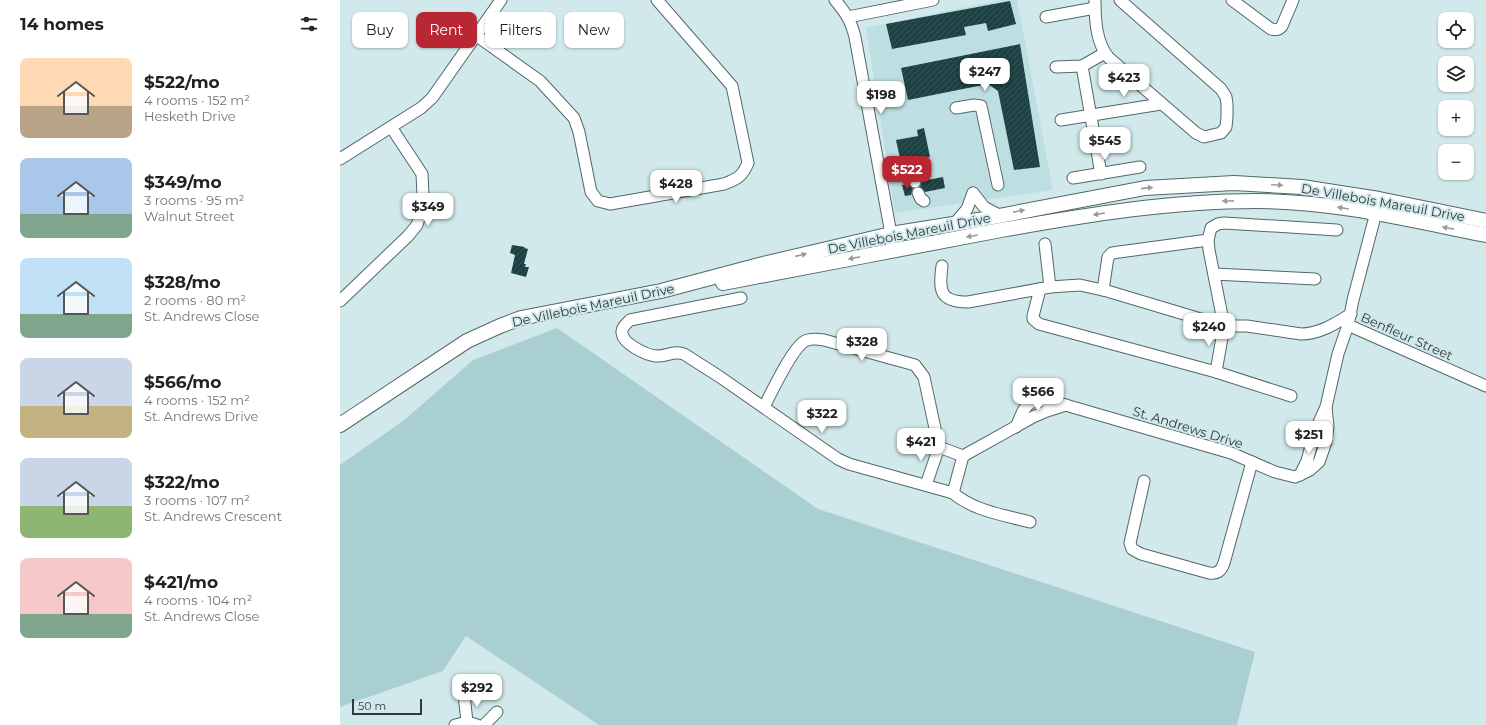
<!DOCTYPE html>
<meta charset="utf-8">
<style>
:root{--surface:#fff;--page:#f2f2f2;--text:#222;--muted:#767676;--accent:#b82732}
body{margin:0;font-family:Montserrat,sans-serif;background:var(--page);color:var(--text);height:100vh;display:flex;flex-direction:column;font-size:15px;white-space:nowrap}
*{box-sizing:border-box;margin:0}
p{font-size:13px;color:var(--muted)}
.icon{flex:none;width:22px;height:22px;fill:none;stroke:currentColor;stroke-width:2;stroke-linecap:round;stroke-linejoin:round}
.map{position:relative;flex:1;overflow:hidden}
.sheet{display:flex;flex-direction:column;background:var(--surface);width:340px}
.sheet>*{flex:none}
.hud{position:absolute;left:12px;top:12px;width:380px;height:36px;display:flex;gap:8px}
.controls{position:absolute;left:1098px;top:12px;display:grid;gap:8px}
.controls a{display:grid;place-items:center;width:36px;height:36px;border-radius:8px;background:var(--surface);box-shadow:0 1px 3px #0004;font-size:20px}
.scale{position:absolute;left:12px;bottom:10px;width:70px;box-sizing:border-box;padding-left:4px;border:2px solid #313a3b;border-top:0;font-size:11px;line-height:14px;white-space:nowrap;color:#313a3b;-webkit-text-stroke:3px #d1e9eb;paint-order:stroke}
.price{position:absolute;translate:-50% -34px;padding:0 9px;border-radius:8px;background:#fff;color:#222;font-size:13px;line-height:26px;filter:drop-shadow(0 1px 2px #0008)}
.price::after{content:'';position:absolute;left:50%;top:24px;width:12px;height:9px;margin-left:-6px;background:inherit;clip-path:polygon(0 0,100% 0,50% 100%)}
.price.current{background:var(--accent);color:#fff}
ul{padding:0;list-style:none}
li{display:flex;align-items:center;gap:12px;height:100px;padding:0 20px}
li span{display:grid;place-items:center;flex:none;width:112px;height:80px;border-radius:8px;color:#555}
li>.icon{margin-inline-start:auto}
span .icon{width:48px;height:48px;fill:#fffc;stroke-width:1}
li b{font-size:17px}
h2{display:flex;justify-content:space-between;align-items:center;height:48px;padding:0 20px;font-size:17px}
.chip{padding:0 14px;border-radius:8px;background:var(--surface);box-shadow:0 1px 3px #0004;font-size:14px;line-height:36px}
.chip.current{background:var(--accent);color:#fff}
main{display:flex;flex:1;min-height:0}
.map>svg:first-child{display:block}
</style>
<main>
<section class="sheet">
<h2>14 homes<svg class="icon" aria-label="filters" viewBox="0 0 24 24"><path d="M4 7h16M4 17h16"/><circle cx="9" cy="7" r="2"/><circle cx="15" cy="17" r="2"/></svg></h2>
<ul>
<li><span style="background:linear-gradient(#ffd9b3 60%,#b9a48a 0)"><svg class="icon" aria-label="home" viewBox="0 0 24 24"><path d="M3 11l9-7 9 7M6 9v11h12V9"/></svg></span><div><b>$522/mo</b><p>4 rooms · 152 m²</p><p>Hesketh Drive</p></div></li>
<li><span style="background:linear-gradient(#a9c7e8 70%,#7fa58c 0)"><svg class="icon" aria-label="home" viewBox="0 0 24 24"><path d="M3 11l9-7 9 7M6 9v11h12V9"/></svg></span><div><b>$349/mo</b><p>3 rooms · 95 m²</p><p>Walnut Street</p></div></li>
<li><span style="background:linear-gradient(#bfe0f5 70%,#7fa58c 0)"><svg class="icon" aria-label="home" viewBox="0 0 24 24"><path d="M3 11l9-7 9 7M6 9v11h12V9"/></svg></span><div><b>$328/mo</b><p>2 rooms · 80 m²</p><p>St. Andrews Close</p></div></li>
<li><span style="background:linear-gradient(#c9d6e8 60%,#c2b280 0)"><svg class="icon" aria-label="home" viewBox="0 0 24 24"><path d="M3 11l9-7 9 7M6 9v11h12V9"/></svg></span><div><b>$566/mo</b><p>4 rooms · 152 m²</p><p>St. Andrews Drive</p></div></li>
<li><span style="background:linear-gradient(#c9d6e8 60%,#8fb573 0)"><svg class="icon" aria-label="home" viewBox="0 0 24 24"><path d="M3 11l9-7 9 7M6 9v11h12V9"/></svg></span><div><b>$322/mo</b><p>3 rooms · 107 m²</p><p>St. Andrews Crescent</p></div></li>
<li><span style="background:linear-gradient(#f6c9c9 70%,#7fa58c 0)"><svg class="icon" aria-label="home" viewBox="0 0 24 24"><path d="M3 11l9-7 9 7M6 9v11h12V9"/></svg></span><div><b>$421/mo</b><p>4 rooms · 104 m²</p><p>St. Andrews Close</p></div></li>
</ul>
</section>
<div class="map">
<svg width="1146" height="725" viewBox="0 0 1146 725">
<defs>
<pattern id="building-hatch" width="6" height="6" patternUnits="userSpaceOnUse"><rect width="6" height="6" fill="#1e4144"/><path d="M-1 1l2-2M0 6l6-6M5 7l2-2" fill="none" stroke="#365557"/></pattern>
</defs>
<rect width="100%" height="100%" fill="#d1e9eb"/>
<path fill="#bddfe1" d="M661,0H677L713,190L555,213L526,28Z"/>
<path fill="#aacfd3" d="M217,328L478,509L915,652L897,725H259L126,636L103,671L0,707V465L63,421L133,360Z"/>
<g fill="url(#building-hatch)">
<path d="M670,1L676,24L648,31L646,23L624,27L626,35L552,49L546,24Z"/>
<path d="M680,44L700,167L674,170L658,91L648,84L568,100L561,68Z"/>
<path d="M584,128L590,157L561,163L556,140L578,136L577,130Z"/>
<path d="M603,177L605,188L585,192L580,187L582,181Z"/>
<path d="M568,184L573,188L571,195L565,196L562,185Z"/>
<path d="M172,245L185,247L184,248L188,249L184,264H186L185,267H189L186,277L171,273L175,255L170,253Z"/>
</g>
<g fill="none" stroke-linecap="round" stroke-linejoin="round">
<g stroke="#526769" stroke-width="13">
<g id="minor">
<path d="M495,0C506,13 511,21 515,37L551,234L552,250"/>
<path d="M755,0C755,20 756,43 769,58L856,133L864,137L881,133L886,127L887,117V104L886,97L881,89L780,0"/>
<path d="M892,0L931,29C936,30 939,30 942,26L953,0"/>
<path d="M508,17L593,0"/>
<path d="M706,17L755,8"/>
<path d="M137,36L200,81L234,118L239,132L251,192L258,201L270,204L384,184C397,179 402,177 408,163L392,86L317,0"/>
<path d="M742,66L761,174"/>
<path d="M716,67L742,66L765,53"/>
<path d="M616,108L634,105L641,106L658,185"/>
<path d="M721,120L821,104"/>
<path d="M0,159L81,108L92,98L161,0"/>
<path d="M575,174V182"/>
<path d="M733,178L800,167"/>
<path d="M578,193L581,199L584,201"/>
<path d="M633,193L644,207L659,215"/>
<path d="M615,223L627,209L633,193"/>
<path d="M705,244L710,287"/>
<path d="M602,266C599,290 599,302 628,302L710,287L740,285L767,291L884,326H907L961,334C979,334 995,324 1011,314"/>
<path d="M874,274L975,279"/>
<path d="M700,289L693,316V319L699,324L876,372L951,396"/>
<path d="M763,290L768,257L772,253L868,240"/>
<path d="M401,298L290,320C287,323 281,328 282,333C283,344 306,355 316,356C326,357 334,350 344,354L380,377L498,459L509,464L613,493C634,511 664,515 690,522"/>
<path d="M0,301L68,236L77,225L80,215L83,195L82,174L51,127"/>
<path d="M1008,325L1146,386"/>
<path d="M876,372L884,326L869,250L868,240L871,228L878,224L884,223L997,230"/>
<path d="M424,407C431,393 453,347 465,341C471,338 478,339 484,340L575,365L584,377L599,447L586,485"/>
<path d="M676,427C686,403 687,398 715,402L891,453L935,472L955,477L970,470L979,462L986,442L988,426L986,407"/>
<path d="M599,447L623,456"/>
<path d="M960,475L967,461L975,431L986,407L998,354L1008,325L1013,300L1038,205"/>
<path d="M804,481L790,543L792,549L801,554L869,573C878,574 881,571 884,563L912,462"/>
<path d="M613,493L623,456L693,417L707,411L726,405"/>
<path d="M124,695L127,722"/>
<path d="M115,725L127,722L137,725"/>
<path d="M144,725L157,712"/>
</g>
</g>
<g stroke="#526769" stroke-width="16">
<g id="major">
<path d="M383,283C476,266 568,247 661,230C746,215 830,201 916,201C994,201 1070,220 1146,235"/>
<path d="M0,425L127,341L160,326L181,318L321,291L423,264L551,234L638,220L805,188L894,183L962,187L1039,199L1146,221"/>
</g>
</g>
<use href="#minor" stroke="#fff" stroke-width="11"/>
<use href="#major" stroke="#fff" stroke-width="14"/>
</g>
<defs><path id="oneway-solid" d="M-6-.8H1V-3.2L6.5 0L1 3.2V.8H-6Z"/></defs>
<g fill="#989c9d">
<use href="#oneway-solid" transform="translate(937 185) rotate(3)"/>
<use href="#oneway-solid" transform="translate(807 188) rotate(-6)"/>
<use href="#oneway-solid" transform="translate(888 201) rotate(179)"/>
<use href="#oneway-solid" transform="translate(1003 208) rotate(-171)"/>
<use href="#oneway-solid" transform="translate(679 211) rotate(-11)"/>
<use href="#oneway-solid" transform="translate(759 214) rotate(171)"/>
<use href="#oneway-solid" transform="translate(1108 228) rotate(-169)"/>
<use href="#oneway-solid" transform="translate(632 236) rotate(170)"/>
<use href="#oneway-solid" transform="translate(461 255) rotate(-13)"/>
<use href="#oneway-solid" transform="translate(514 258) rotate(169)"/>
</g>
<g text-anchor="middle" stroke-width="4" stroke-linejoin="round" paint-order="stroke">
<g font-size="13" fill="#313a3b" stroke="#d1e9eb">
<text transform="translate(1043 202) rotate(10)" y="5">De Villebois Mareuil Drive</text>
<text transform="translate(569 233) rotate(-11)" y="5">De Villebois Mareuil Drive</text>
<text transform="translate(253 305) rotate(-12)" y="5">De Villebois Mareuil Drive</text>
<text transform="translate(1067 336) rotate(24)" y="5">Benfleur Street</text>
<text transform="translate(848 427) rotate(17)" y="5">St. Andrews Drive</text>
</g>
</g>
</svg>
<div class="controls">
<a><svg class="icon" aria-label="locate" viewBox="0 0 24 24"><circle cx="12" cy="12" r="6"/><path d="M12 2v4M12 18v4M2 12h4M18 12h4"/></svg></a>
<a><svg class="icon" aria-label="layers" viewBox="0 0 24 24"><path d="M12 4l9 5-9 5-9-5zM3 14l9 5 9-5"/></svg></a>
<a>+</a>
<a>−</a>
</div>
<div class="scale">50 m</div>
<b class="price" style="left:645px;top:92px">$247</b>
<b class="price" style="left:784px;top:98px">$423</b>
<b class="price" style="left:541px;top:115px">$198</b>
<b class="price" style="left:765px;top:161px">$545</b>
<b class="price current" style="left:567px;top:190px">$522</b>
<b class="price" style="left:336px;top:204px">$428</b>
<b class="price" style="left:88px;top:227px">$349</b>
<b class="price" style="left:869px;top:347px">$240</b>
<b class="price" style="left:522px;top:362px">$328</b>
<b class="price" style="left:698px;top:412px">$566</b>
<b class="price" style="left:482px;top:434px">$322</b>
<b class="price" style="left:969px;top:455px">$251</b>
<b class="price" style="left:581px;top:462px">$421</b>
<b class="price" style="left:137px;top:708px">$292</b>
<div class="hud">
<a class="chip">Buy</a>
<a class="chip current">Rent</a>
<a class="chip">Filters</a>
<a class="chip">New</a>
</div>
</div>
</main>
